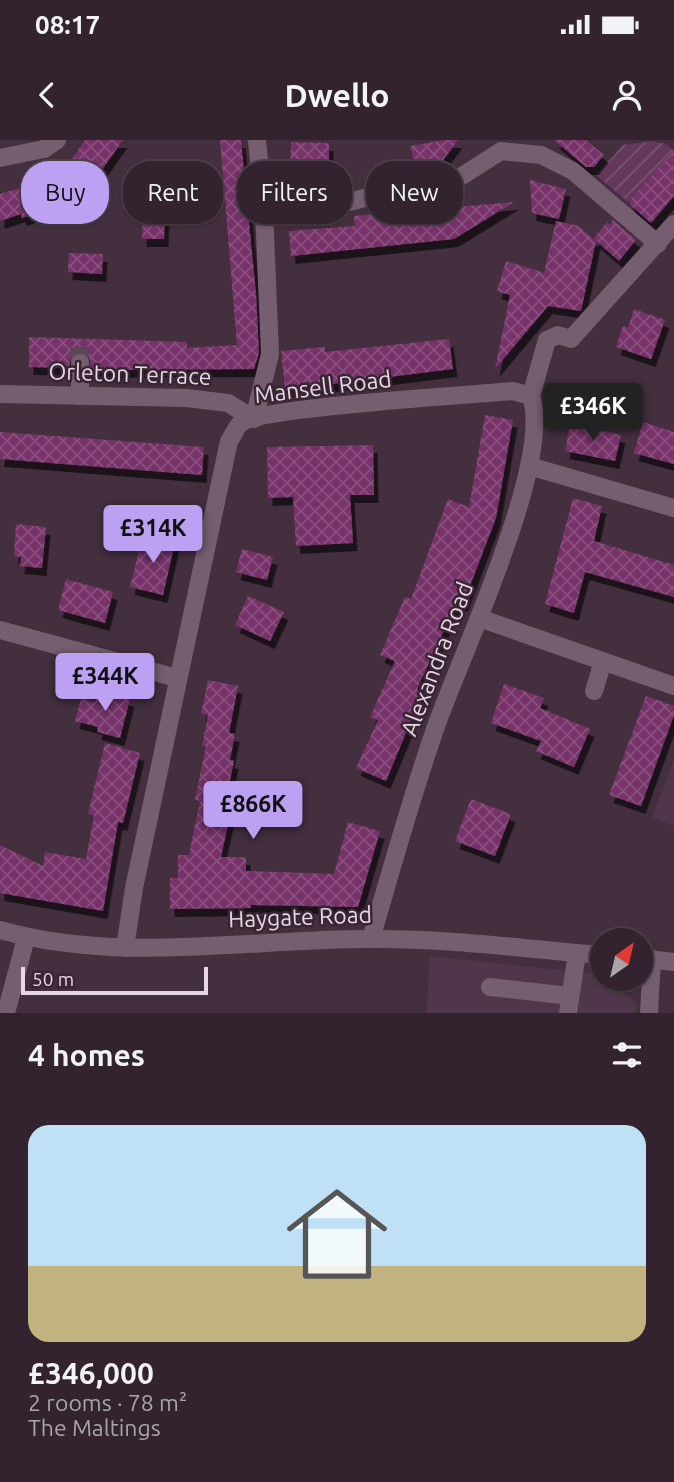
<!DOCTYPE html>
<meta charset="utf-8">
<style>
:root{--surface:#32232e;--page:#3a2b36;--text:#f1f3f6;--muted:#a8a4aa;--line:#4d404a;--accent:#bca0f2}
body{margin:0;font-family:Ubuntu,sans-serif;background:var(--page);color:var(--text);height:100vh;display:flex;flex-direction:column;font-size:26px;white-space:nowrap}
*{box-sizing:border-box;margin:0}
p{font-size:23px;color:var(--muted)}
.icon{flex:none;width:38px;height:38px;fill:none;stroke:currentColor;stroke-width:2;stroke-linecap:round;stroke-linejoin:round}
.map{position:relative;height:873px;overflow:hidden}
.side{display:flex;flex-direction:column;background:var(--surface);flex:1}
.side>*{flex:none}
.guide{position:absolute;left:21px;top:21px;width:634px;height:63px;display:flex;gap:14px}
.needle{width:46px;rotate:34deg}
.tools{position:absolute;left:590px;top:788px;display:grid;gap:14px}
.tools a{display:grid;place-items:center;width:63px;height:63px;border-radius:50%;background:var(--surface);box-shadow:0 2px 5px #0004,0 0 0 2px var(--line);font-size:35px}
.scale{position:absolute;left:21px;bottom:18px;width:187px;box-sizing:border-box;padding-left:7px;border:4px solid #e5d8e2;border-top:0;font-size:19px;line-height:24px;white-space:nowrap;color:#e5d8e2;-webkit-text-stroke:5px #392534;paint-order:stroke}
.price{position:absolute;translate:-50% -60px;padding:0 16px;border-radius:7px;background:var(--accent);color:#111;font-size:23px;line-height:46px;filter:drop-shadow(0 2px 4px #0008)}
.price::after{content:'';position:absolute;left:50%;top:42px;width:21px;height:16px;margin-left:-10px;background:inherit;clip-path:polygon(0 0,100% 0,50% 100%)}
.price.on{background:#222;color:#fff}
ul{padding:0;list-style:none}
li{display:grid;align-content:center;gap:14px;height:371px;padding:0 28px}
li span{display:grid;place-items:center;height:217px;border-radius:21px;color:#555}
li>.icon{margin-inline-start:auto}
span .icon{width:126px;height:126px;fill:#fffc;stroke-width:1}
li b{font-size:30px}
h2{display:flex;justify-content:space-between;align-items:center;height:84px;padding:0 28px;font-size:30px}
.tag{padding:0 24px;border-radius:28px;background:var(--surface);box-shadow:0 2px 5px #0004,0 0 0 2px var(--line);font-size:24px;line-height:63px}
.tag.on{background:var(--accent);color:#111}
.status{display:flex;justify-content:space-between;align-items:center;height:49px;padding:0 35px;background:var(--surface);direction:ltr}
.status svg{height:19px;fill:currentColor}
header{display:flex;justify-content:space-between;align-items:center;height:91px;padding:0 28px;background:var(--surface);font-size:32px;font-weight:700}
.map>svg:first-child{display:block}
</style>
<div class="status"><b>08:17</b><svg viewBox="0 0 49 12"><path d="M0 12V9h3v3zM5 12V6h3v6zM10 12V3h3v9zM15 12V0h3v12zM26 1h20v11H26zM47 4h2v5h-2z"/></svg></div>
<header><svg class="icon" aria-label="back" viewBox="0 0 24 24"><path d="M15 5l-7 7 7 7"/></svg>Dwello<svg class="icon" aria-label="person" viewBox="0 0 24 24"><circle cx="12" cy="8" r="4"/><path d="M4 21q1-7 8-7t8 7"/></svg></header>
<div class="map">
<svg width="674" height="873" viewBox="0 0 674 873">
<defs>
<pattern id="garden-furrows" width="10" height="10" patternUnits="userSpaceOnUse" patternTransform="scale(1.75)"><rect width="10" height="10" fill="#64385b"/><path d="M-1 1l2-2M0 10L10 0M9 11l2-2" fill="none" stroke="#7a5472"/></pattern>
<pattern id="building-cross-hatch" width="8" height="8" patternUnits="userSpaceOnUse" patternTransform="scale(1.75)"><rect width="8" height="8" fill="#763269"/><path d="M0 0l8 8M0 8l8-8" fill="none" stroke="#894f7e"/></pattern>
<filter id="shadow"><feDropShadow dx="4.5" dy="8" stdDeviation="0" flood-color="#0009"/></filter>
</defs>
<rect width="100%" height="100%" fill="#432f3e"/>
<g fill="#50364a">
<path d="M674,620V686L652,677Z"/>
<path d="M429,816L597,834L636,863V873H427Z"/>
</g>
<path fill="url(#garden-furrows)" d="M653,1L666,4L674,11L628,62L596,35L623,5Z"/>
<g fill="url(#building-cross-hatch)" filter="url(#shadow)">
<path d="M85,0H123L89,48L64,31Z"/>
<path d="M220,0H241L256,154L259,213L254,229L91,230L89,217L81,212L71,217L69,228L29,227V197L187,202V208L237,205Z"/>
<path d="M444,0H458L441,23L414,27L411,6Z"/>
<path d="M554,0H586L604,15L594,27H586Z"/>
<path d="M291,2L329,3V48H290Z"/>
<path d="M674,11V56L651,83L628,63L631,64L629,61Z"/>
<path d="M48,39L57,67L22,78L21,74L0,81V54Z"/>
<path d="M530,40L566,49L559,79L532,73Z"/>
<path d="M514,62L454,99L291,116L289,91L355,86L354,76Z"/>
<path d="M143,70H165L164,99H142Z"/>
<path d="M613,80L636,100L619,121L596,101L581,171L548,166L495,229L510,155L497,151L506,121L544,133L556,81L579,86L593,99L607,82L610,85Z"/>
<path d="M69,113L103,114L102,134L68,132Z"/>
<path d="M634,169L665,180L651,219L616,207L623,186L628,188Z"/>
<path d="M449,199L453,229L285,250L281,211L325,207V212Z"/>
<path d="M485,275L513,280L496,378L463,464L457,462L417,549L423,552L386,641L356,628L378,580L370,577L395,521L380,515L405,457L411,459L448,359L469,367Z"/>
<path d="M643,282L674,292V324L634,313Z"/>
<path d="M570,284L621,295L615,321L565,311Z"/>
<path d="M0,292L204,307L202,335L0,319Z"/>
<path d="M373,305L374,355H350L353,403L296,406L293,357L268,358L267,307Z"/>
<path d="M573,358L602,366L594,401L674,425V457L585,432L574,473L545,464Z"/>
<path d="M16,384L46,387L42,428L20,426L21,417L14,416Z"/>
<path d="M143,394L175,402L163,455L130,447Z"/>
<path d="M242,409L273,417L267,440L236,432Z"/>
<path d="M66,439L113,452L105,483L58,470Z"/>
<path d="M248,456L284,472L270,501L235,485Z"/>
<path d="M208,540L238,546L229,593L235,594L230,620L234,621L224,669L231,671L221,717H246V731L334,734L348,682L380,691L358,767L251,765V768L170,769V738H178V715H189L200,661L195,660L206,606H202L208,575L201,574Z"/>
<path d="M504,544L544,558L540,568L590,589L574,627L536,611L541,601L491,583Z"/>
<path d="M98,550L130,559L120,598L97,592L98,587L75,581L81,559L95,562Z"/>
<path d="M646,556L674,566V575L641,666L609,655Z"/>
<path d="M105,603L140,613L123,683L118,682L103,771L0,753V705L43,726L45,712L86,719L94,675L88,674Z"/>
<path d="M471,659L511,674L495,716L455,701Z"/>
</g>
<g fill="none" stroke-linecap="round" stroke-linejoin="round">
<path stroke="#5b4857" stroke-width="18" stroke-dasharray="18 9" stroke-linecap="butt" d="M79,207L80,223"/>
<g stroke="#755e6f" stroke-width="18">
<path d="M0,18L44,9L57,0"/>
<path d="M264,69L349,62L399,49L451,43L501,11L541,15L573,31L658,104"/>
<path d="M80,223V256"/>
<path d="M0,254L186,258L228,263L254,279L270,214L264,69L257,0"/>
<path d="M531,256L547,200L558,195L571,199L674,84"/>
<path d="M529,326L674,368"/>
<path d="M479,478L674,546"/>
<path d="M0,490L177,538"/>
<path d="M594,551L603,521"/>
<path d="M0,790C119,824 247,799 369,799C447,798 525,809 602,815"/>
<path d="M371,799C391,731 410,662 433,595C457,523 554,323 531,256"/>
<path d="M125,808L134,748L229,301C233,296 236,287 241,283C262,267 472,255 513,251L531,256"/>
<path d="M640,818L674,822"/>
<path d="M490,847L570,856"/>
<path d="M6,873L26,798"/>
<path d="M568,873L577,813"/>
<path d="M649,873L652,819"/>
</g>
</g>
<g text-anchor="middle" stroke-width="5" stroke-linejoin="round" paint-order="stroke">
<g font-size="23" fill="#e5d8e2" stroke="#392534">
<text transform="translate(130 234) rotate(2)" y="8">Orleton Terrace</text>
<text transform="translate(323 247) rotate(-7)" y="8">Mansell Road</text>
<text transform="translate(437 519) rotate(-69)" y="8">Alexandra Road</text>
<text transform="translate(300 777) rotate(-2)" y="8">Haygate Road</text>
</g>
</g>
</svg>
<div class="tools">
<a><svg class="needle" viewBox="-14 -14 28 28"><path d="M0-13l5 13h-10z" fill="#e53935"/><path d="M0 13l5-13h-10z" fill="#a8a4aa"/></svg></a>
</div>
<div class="scale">50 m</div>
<b class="price on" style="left:593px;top:303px">£346K</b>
<b class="price" style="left:153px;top:425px">£314K</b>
<b class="price" style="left:105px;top:573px">£344K</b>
<b class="price" style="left:253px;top:701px">£866K</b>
<div class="guide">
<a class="tag on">Buy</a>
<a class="tag">Rent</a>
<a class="tag">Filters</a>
<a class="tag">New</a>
</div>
</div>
<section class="side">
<h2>4 homes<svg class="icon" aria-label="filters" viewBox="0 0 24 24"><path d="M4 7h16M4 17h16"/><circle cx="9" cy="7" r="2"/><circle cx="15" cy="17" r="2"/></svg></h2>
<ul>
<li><span style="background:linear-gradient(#bfe0f5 65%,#c2b280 0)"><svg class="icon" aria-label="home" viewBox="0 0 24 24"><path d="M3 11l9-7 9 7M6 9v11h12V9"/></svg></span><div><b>£346,000</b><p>2 rooms · 78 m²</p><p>The Maltings</p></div></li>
</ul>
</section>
